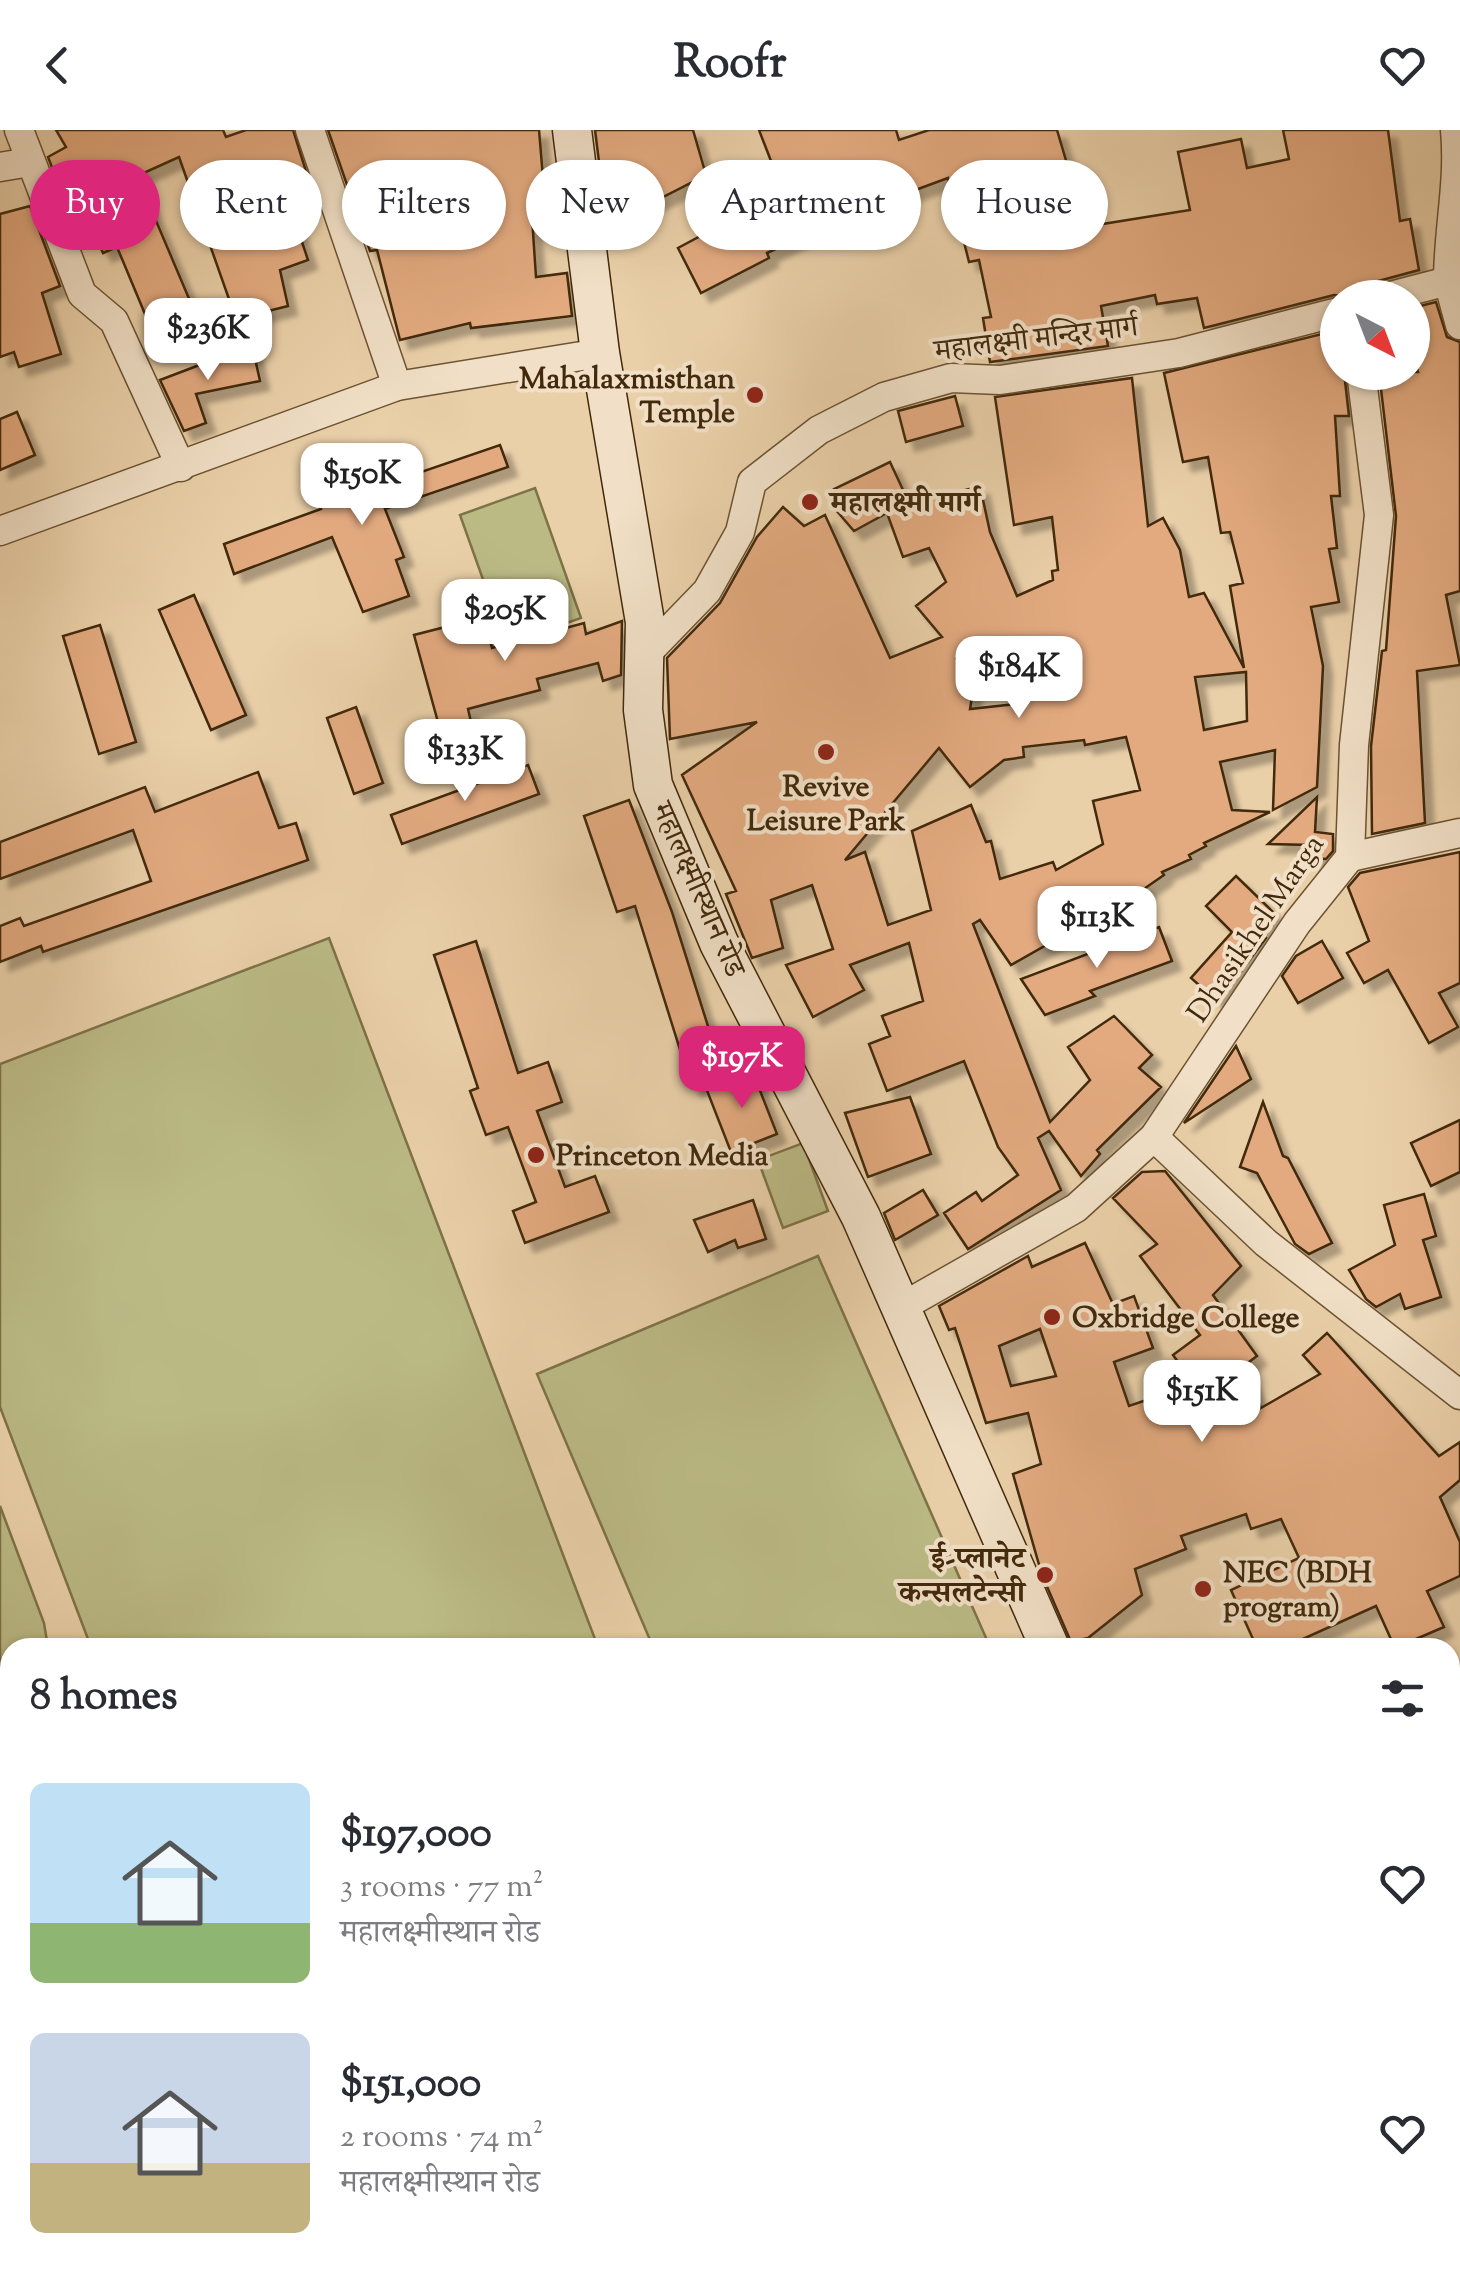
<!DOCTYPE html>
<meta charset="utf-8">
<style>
:root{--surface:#fff;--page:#f7f7f7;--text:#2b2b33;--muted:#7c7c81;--accent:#db2777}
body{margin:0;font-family:"Sorts Mill Goudy","Noto Serif Devanagari",serif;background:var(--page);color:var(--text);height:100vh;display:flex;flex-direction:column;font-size:38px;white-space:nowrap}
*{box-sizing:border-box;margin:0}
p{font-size:32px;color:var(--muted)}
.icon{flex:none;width:55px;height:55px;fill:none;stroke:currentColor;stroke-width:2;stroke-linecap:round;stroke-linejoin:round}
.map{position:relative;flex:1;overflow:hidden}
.panel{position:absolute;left:0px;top:1508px;width:1460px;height:642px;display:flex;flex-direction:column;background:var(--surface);border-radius:30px 30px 0 0;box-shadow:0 2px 8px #0004}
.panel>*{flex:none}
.hud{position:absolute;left:30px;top:30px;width:1400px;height:90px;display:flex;gap:20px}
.needle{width:65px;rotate:138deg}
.fabs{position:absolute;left:1320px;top:150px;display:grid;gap:20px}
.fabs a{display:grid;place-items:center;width:110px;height:110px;border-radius:50%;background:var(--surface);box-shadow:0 2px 8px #0004;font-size:50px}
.price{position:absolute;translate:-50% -85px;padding:0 22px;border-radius:20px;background:#fff;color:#222;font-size:32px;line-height:65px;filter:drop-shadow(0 2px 5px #0008)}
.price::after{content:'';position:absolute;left:50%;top:60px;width:30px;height:22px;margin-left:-15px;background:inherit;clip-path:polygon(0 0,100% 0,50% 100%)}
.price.active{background:var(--accent);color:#fff}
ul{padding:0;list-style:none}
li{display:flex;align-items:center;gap:30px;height:250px;padding:0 30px}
li span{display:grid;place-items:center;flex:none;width:280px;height:200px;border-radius:15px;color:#555}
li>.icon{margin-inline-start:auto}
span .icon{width:120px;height:120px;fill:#fffc;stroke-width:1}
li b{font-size:42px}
h2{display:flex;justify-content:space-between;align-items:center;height:120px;padding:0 30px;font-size:42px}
.pill{padding:0 35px;border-radius:45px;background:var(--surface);box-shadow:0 2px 8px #0004;font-size:35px;line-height:90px}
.pill.active{background:var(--accent);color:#fff}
header{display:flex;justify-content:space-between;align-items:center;height:130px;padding:0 30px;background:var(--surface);font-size:45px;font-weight:700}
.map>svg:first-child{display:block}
</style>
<header><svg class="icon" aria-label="back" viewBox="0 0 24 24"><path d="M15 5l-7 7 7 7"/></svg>Roofr<svg class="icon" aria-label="heart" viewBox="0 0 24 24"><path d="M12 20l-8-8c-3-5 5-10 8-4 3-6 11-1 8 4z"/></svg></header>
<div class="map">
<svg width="1460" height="2149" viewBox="0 0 1460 2149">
<defs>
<pattern id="water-rules" width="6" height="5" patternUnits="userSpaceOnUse" patternTransform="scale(2.5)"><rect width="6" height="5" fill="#9cb4b3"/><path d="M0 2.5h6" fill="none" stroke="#819290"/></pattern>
<filter id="shadow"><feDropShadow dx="9" dy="9" stdDeviation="2.5" flood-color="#0004"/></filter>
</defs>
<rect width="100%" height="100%" fill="#ead0a9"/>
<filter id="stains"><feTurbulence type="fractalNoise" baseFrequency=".002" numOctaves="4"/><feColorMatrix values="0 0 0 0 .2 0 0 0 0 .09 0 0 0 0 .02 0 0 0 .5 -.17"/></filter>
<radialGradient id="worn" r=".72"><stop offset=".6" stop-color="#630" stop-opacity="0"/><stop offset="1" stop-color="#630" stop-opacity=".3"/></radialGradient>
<g fill="#bbba85" stroke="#7e7248" stroke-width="2.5">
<path d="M535,358L581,488L506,514L460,385Z"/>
<path d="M329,808L598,1517H91L0,1277V934Z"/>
<path d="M803,1013L828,1081L783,1098L758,1030Z"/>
<path d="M818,1126L990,1517H653L537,1244Z"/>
<path d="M0,1376L44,1493L48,1517L10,1518V1693L0,1706Z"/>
</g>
<path fill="url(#water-rules)" stroke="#787c70" stroke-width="2.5" d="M268,2140H689L692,2149H273Z"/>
<g fill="#e3aa80" stroke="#42290b" stroke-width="2.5" fill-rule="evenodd" filter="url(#shadow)">
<path d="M56,0H223L226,7L246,0H293L309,51L297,56L302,72L290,76L308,130L280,140L288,176L236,189L179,27L137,46L193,178L150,196L117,117L103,123L69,46L58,53L48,27L66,17Z"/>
<path d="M328,0H539L546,84L532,87L536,147L567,143L572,186L471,198L470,193L400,210L377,120L370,121Z"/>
<path d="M595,0H693L706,45L624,87L599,32Z"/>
<path d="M759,0H896L899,10L929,0H1057L1073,54L1083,53L1090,96L1190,80L1178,22L1241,9L1247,38L1289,29L1283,0H1388L1400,91L1410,89L1419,140L1378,151L1366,168L1334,165L1204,198L1197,168L1157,174L1155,165L1101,176L1108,216L990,232L983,188L991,187L979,130L969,132L948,48L880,73L883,80L823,97L767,123L769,128L701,163L678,118L783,62Z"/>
<path d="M30,76L60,156L42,163L61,224L19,237L14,222L0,227V84Z"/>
<path d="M1436,172L1447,207L1460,212V461L1446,465L1460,535L1417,541L1425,693L1372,704L1371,616L1382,521L1386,520L1396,386L1379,242H1418L1412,221V178Z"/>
<path d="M1338,200V242H1344L1349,286H1335L1340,366H1331L1337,418L1329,419L1339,472L1311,477L1323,536L1317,657L1273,680L1275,620L1220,632L1232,680L1270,682L1204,713L1206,716L1189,725L1191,729L1162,742L1164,745L1141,761L1011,835L980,790L973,794L1050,992L1090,950L1068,917L1114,886L1152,925L1139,938L1161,957L1097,1020L1100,1024L1081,1046L1049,1001L1038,1008L1061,1060L968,1119L944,1083L976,1062L982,1071L1018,1045L998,1017L964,931L887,961L869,914L890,906L882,886L923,871L909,813L850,835L864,860L813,887L786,835L833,819L812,755L771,770L783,818L752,828L726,764L736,761L682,645L757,592L670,609L667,528L720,473L757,407L783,377L804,396L825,385L890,528L942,507L916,476L946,452L929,418L903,427L887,383L854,401L835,379L841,376L834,359L890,332L910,375L980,356L990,402L1017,466L1053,450L1052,441L1058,440L1052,387L1014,395L995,267L1132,248L1148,396L1163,388L1180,420L1189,467L1204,463L1244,538L1230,456L1243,453L1230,402L1221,403L1208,327L1183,332L1164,243ZM1016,513L1025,573L970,579L975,549L957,529ZM1246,542L1247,591L1204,600L1195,547ZM1126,607L1140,660L1093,671L1103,714L1056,740L1053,732L1000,749L991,711L986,712L971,675L912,701L931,780L888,795L865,722L845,730L939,618L970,657L1004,630L1024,627L1023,617L1084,610L1085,615Z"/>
<path d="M252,215L260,251L196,264L206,293L184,301L160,250Z"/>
<path d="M955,266L963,296L906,312L898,281Z"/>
<path d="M17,282L35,325L0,340V289Z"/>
<path d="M500,315L508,337L385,379L404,427L396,430L409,466L363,482L332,407L234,444L224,414L321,379L318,370L361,356L363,362Z"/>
<path d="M194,465L246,585L211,600L159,480Z"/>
<path d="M484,487L492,518L584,493L586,504L622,491L621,545L603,551L598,533L537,549L540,560L468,579L472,596L441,603L414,505Z"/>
<path d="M100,495L136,612L99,624L63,506Z"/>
<path d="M356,577L383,653L354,664L327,588Z"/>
<path d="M528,635L539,664L402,714L391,685Z"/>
<path d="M258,642L279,698L296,693L308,730L43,822L41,816L0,832V796L20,788L24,796L151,751L133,700L0,749V712L145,657L155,682Z"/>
<path d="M1317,667L1315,702L1333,704V721L1326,729L1310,728L1312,715L1268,714Z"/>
<path d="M629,670L672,782L724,947L692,958L635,776L617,782L584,686Z"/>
<path d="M1460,722V853L1439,863L1458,897L1429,913L1388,840L1364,853L1347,823L1369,811L1348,757L1360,743Z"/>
<path d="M1236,746L1276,785L1259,802L1266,808L1218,872L1191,848L1232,802L1206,776Z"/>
<path d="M1159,797L1172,831L1090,861L1095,866L1045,885L1021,849Z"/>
<path d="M476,811L518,943L548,932L562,972L537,981L565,1057L595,1046L609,1082L525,1113L513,1081L536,1072L508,997L486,1005L470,961L478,958L434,825Z"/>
<path d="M1322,811L1343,848L1298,873L1282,846L1296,826Z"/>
<path d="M1236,916L1251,949L1184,993Z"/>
<path d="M752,940L777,1004L731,1022L706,958Z"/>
<path d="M910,967L931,1024L868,1047L845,983Z"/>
<path d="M1263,972L1283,1026L1288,1028L1332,1113L1309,1124L1295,1114L1257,1043L1240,1037Z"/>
<path d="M1460,990V1042L1431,1056L1411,1013Z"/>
<path d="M1165,1041L1241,1136L1213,1165L1257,1226L1245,1235L1261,1278L1320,1244L1303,1225L1327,1203L1439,1326L1460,1312V1350L1440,1367L1460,1412V1446L1427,1461L1444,1497L1395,1518L1376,1476L1283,1518H1257L1231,1460L1299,1428L1281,1389L1251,1399L1246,1384L1181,1406L1186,1419L1135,1439L1142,1465L1088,1508L1071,1512L1042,1445L1013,1344L1041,1334L1028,1283L986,1293L955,1198L949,1200L939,1176L1028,1126L1032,1137L1085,1113L1113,1174L1134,1166L1153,1218L1114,1232L1129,1276L1194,1254L1173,1225L1200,1205L1140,1126L1157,1114L1113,1068L1142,1042ZM1040,1199L1056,1246L1011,1256L999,1216Z"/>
<path d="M923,1060L938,1085L895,1110L884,1083Z"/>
<path d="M1424,1064L1436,1106L1423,1110L1441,1167L1405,1179L1400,1164L1376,1177L1366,1169L1349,1140L1395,1115L1384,1075Z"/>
<path d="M753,1070L766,1109L738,1118L735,1110L708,1122L694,1090Z"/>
</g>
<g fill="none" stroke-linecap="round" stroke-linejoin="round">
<g stroke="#6c5332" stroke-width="31">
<g id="street">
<path d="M19,0L82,164L114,191L181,337"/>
<path d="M310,0L397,256"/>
<path d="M0,37L30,32"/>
<path d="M1448,151L1460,195"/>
<path d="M1383,168L1448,151C1448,100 1460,51 1455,0"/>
<path d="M0,401L397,256L600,223"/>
<path d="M645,535L649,521L707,461L740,402L752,352L819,300L884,267L951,248L1000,250L1179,223L1338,182"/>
<path d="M1350,727L1460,703"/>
<path d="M1154,1007L1266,1113L1460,1265"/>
<path d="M900,1178L1076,1078L1154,1007L1297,793L1350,727L1354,615L1379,385L1361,242"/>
<path d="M775,2140L778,2149"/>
</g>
</g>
<g stroke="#42290b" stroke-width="41">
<g id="secondary">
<path d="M572,0L600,223L645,492L643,580L653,655L719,813L861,1087L1050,1518"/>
<path d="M1330,2140L1333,2149"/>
</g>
</g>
<use href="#street" stroke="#f1e0c7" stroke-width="28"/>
<use href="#secondary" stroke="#f1e0c7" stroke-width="38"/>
</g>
<g fill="#8f2418" stroke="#f1e0c7" stroke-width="4">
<circle cx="755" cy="265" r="10"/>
<circle cx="810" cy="372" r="10"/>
<circle cx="826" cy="622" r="10"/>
<circle cx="536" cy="1025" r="10"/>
<circle cx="1052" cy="1187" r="10"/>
<circle cx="1045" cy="1445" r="10"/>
<circle cx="1203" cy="1459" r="10"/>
</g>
<g text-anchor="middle" stroke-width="8" stroke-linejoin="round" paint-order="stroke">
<g font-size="30" fill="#42290b" stroke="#f1e0c7">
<text transform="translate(1036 208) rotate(-7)" y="10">महालक्ष्मी मन्दिर मार्ग</text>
<text transform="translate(699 759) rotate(66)" y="10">महालक्ष्मीस्थान रोड</text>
<text transform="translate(1255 798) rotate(-56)" y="10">Dhasikhel Marga</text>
</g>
<g font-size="30" font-weight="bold" fill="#42290b" stroke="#f1e0c7" text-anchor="start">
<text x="735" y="258" text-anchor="end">Mahalaxmisthan<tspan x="735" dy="34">Temple</tspan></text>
<text x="830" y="382">महालक्ष्मी मार्ग</text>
<text x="826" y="666" text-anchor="middle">Revive<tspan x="826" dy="34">Leisure Park</tspan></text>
<text x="556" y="1035">Princeton Media</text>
<text x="1072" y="1197">Oxbridge College</text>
<text x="1025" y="1438" text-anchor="end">ई-प्लानेट<tspan x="1025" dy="34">कन्सलटेन्सी</tspan></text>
<text x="1223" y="1452">NEC (BDH<tspan x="1223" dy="34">program)</tspan></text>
</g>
</g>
<rect width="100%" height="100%" filter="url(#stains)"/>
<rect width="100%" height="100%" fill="url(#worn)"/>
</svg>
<div class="fabs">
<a><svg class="needle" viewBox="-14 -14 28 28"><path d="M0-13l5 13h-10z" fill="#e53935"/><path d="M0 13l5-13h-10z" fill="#7c7c81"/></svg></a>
</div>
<b class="price" style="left:208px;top:253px">$236K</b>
<b class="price" style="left:362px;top:398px">$150K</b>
<b class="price" style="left:505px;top:534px">$205K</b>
<b class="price" style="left:1019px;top:591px">$184K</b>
<b class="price" style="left:465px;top:674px">$133K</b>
<b class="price" style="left:1097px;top:841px">$113K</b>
<b class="price active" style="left:742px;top:981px">$197K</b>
<b class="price" style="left:1202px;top:1315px">$151K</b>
<div class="hud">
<a class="pill active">Buy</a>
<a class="pill">Rent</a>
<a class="pill">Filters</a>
<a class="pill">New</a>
<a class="pill">Apartment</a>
<a class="pill">House</a>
</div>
<section class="panel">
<h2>8 homes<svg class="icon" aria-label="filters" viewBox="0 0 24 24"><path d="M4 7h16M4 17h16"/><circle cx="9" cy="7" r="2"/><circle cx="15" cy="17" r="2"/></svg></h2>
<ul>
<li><span style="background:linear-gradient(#bfe0f5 70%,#8fb573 0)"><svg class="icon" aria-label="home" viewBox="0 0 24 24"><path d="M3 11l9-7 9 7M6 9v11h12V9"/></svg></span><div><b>$197,000</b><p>3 rooms · 77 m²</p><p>महालक्ष्मीस्थान रोड</p></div><svg class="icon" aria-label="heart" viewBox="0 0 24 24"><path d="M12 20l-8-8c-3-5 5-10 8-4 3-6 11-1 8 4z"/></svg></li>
<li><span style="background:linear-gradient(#c9d6e8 65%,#c2b280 0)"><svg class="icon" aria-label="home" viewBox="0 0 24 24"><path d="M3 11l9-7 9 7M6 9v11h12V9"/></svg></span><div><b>$151,000</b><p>2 rooms · 74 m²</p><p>महालक्ष्मीस्थान रोड</p></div><svg class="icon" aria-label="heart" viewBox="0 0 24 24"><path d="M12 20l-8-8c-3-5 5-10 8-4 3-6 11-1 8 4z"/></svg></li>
</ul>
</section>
</div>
